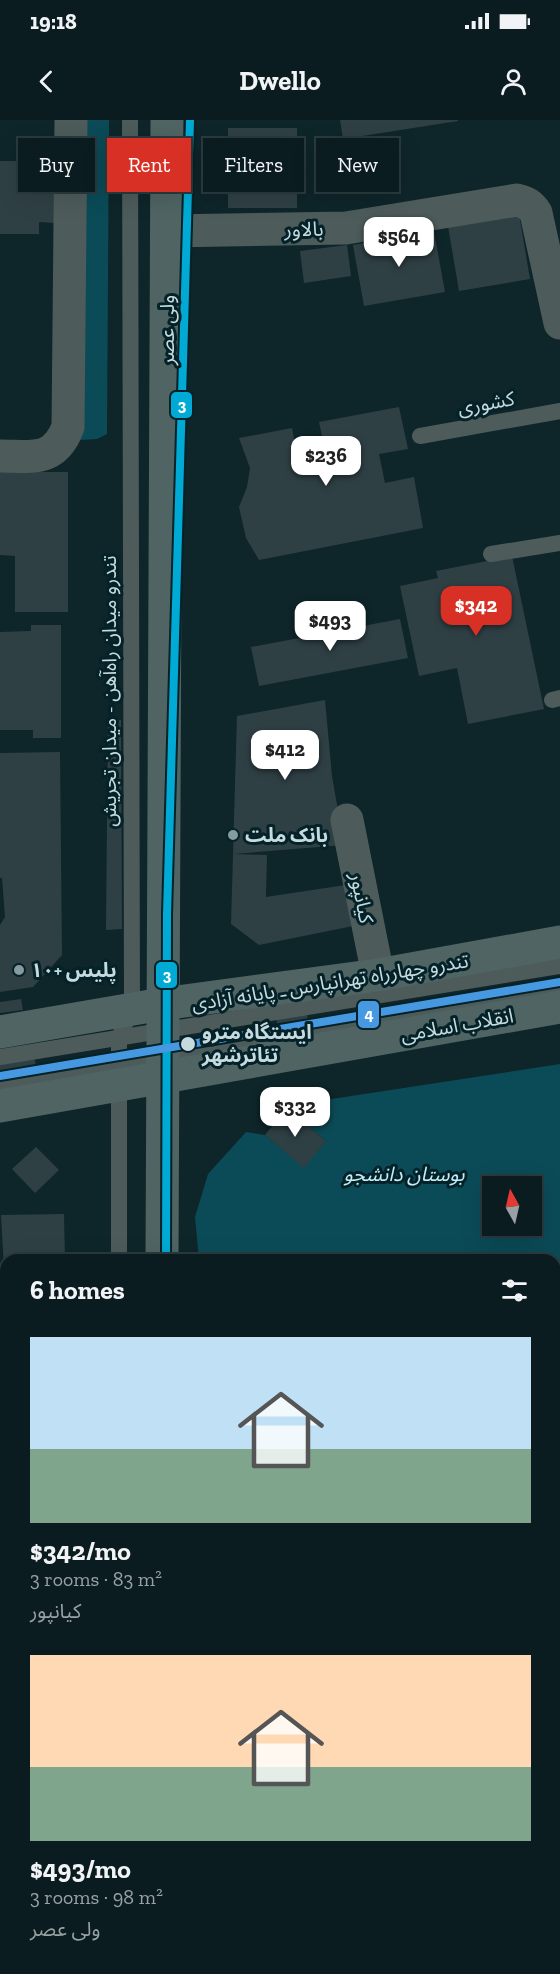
<!DOCTYPE html>
<meta charset="utf-8">
<style>
:root{--surface:#0a1c1f;--page:#132528;--text:#f1f3f6;--muted:#99a1a4;--line:#2a3a3d;--accent:#d93025}
body{margin:0;font-family:"Zilla Slab","Noto Sans Arabic",serif;background:var(--page);color:var(--text);height:100vh;display:flex;flex-direction:column;font-size:22px;white-space:nowrap}
*{box-sizing:border-box;margin:0}
p{font-size:20px;color:var(--muted)}
.icon{flex:none;width:33px;height:33px;fill:none;stroke:currentColor;stroke-width:2;stroke-linecap:round;stroke-linejoin:round}
.map{position:relative;flex:1;overflow:hidden}
.details{position:absolute;left:0px;top:1134px;width:561px;height:720px;display:flex;flex-direction:column;background:var(--surface);border-radius:18px 18px 0 0;box-shadow:0 6px 24px #0002,0 0 0 2px var(--line)}
.details>*{flex:none}
.top-card{position:absolute;left:18px;top:18px;width:525px;height:54px;display:flex;gap:12px}
.needle{width:39px;rotate:352deg}
.buttons{position:absolute;left:482px;top:1056px;display:grid;gap:12px}
.buttons a{display:grid;place-items:center;width:60px;height:60px;border-radius:0px;background:var(--surface);box-shadow:0 6px 24px #0002,0 0 0 2px var(--line);font-size:30px}
.price{position:absolute;translate:-50% -51px;padding:0 14px;border-radius:12px;background:#fff;color:#222;font-size:20px;line-height:39px;filter:drop-shadow(0 2px 3px #0008)}
.price::after{content:'';position:absolute;left:50%;top:36px;width:18px;height:14px;margin-left:-9px;background:inherit;clip-path:polygon(0 0,100% 0,50% 100%)}
.price.on{background:var(--accent);color:#fff}
ul{padding:0;list-style:none}
li{display:grid;align-content:center;gap:12px;height:318px;padding:0 30px}
li span{display:grid;place-items:center;height:186px;border-radius:0px;color:#555}
li>.icon{margin-inline-start:auto}
span .icon{width:108px;height:108px;fill:#fffc;stroke-width:1}
li b{font-size:26px}
h2{display:flex;justify-content:space-between;align-items:center;height:72px;padding:0 30px;font-size:26px}
.tag{padding:0 21px;border-radius:0px;background:var(--surface);box-shadow:0 6px 24px #0002,0 0 0 2px var(--line);font-size:21px;line-height:54px}
.tag.on{background:var(--accent);color:#fff}
.status{display:flex;justify-content:space-between;align-items:center;height:42px;padding:0 30px;background:var(--surface);direction:ltr}
.status svg{height:16px;fill:currentColor}
header{display:flex;justify-content:space-between;align-items:center;height:78px;padding:0 30px;background:var(--surface);font-size:27px;font-weight:800}
.map>svg:first-child{display:block}
</style>
<div class="status"><b>19:18</b><svg viewBox="0 0 49 12"><path d="M0 12V9h3v3zM5 12V6h3v6zM10 12V3h3v9zM15 12V0h3v12zM26 1h20v11H26zM47 4h2v5h-2z"/></svg></div>
<header><svg class="icon" aria-label="back" viewBox="0 0 24 24"><path d="M15 5l-7 7 7 7"/></svg>Dwello<svg class="icon" aria-label="person" viewBox="0 0 24 24"><circle cx="12" cy="8" r="4"/><path d="M4 21q1-7 8-7t8 7"/></svg></header>
<div class="map">
<svg width="560" height="1854" viewBox="0 0 560 1854">
<rect width="100%" height="100%" fill="#0e2529"/>
<g fill="#0b4b57" fill-rule="evenodd">
<path d="M75,0H109L107,314L97,319L81,320L75,309Z"/>
<path d="M560,944V1571L555,1572V1140H199L195,1097L208,1054L246,1012L265,1015L304,1047L326,1021L287,988L312,982ZM492,1066H531V1106H492Z"/>
</g>
<g fill="#2f4045">
<path d="M340,0H458V1L343,19Z"/>
<rect x="228" y="8" width="69" height="80"/>
<path d="M0,41H61L55,103L39,102V114H0Z"/>
<path d="M519,94L530,159L459,171L448,106Z"/>
<path d="M434,111L445,172L364,186L353,125Z"/>
<path d="M347,125L351,156L304,163L300,131Z"/>
<path d="M399,287L408,329L379,334L385,363L414,357L423,408L259,440L246,418L239,387L247,367L250,348L239,318L292,308L296,329L324,325L319,302Z"/>
<path d="M0,352H68V492H15V436L0,435Z"/>
<path d="M512,436L544,589L468,604L457,548L419,556L400,466L438,458L436,451Z"/>
<path d="M400,499L408,538L259,566L251,527Z"/>
<path d="M31,505H61V618H33V610H0V512L31,511Z"/>
<path d="M325,580L332,656L344,725L233,734L237,596Z"/>
<path d="M108,600H121L122,809L106,810Z"/>
<path d="M60,632L62,835L33,867L0,872V805L5,797L2,758H0V633Z"/>
<path d="M233,734L267,735L266,777L352,764L358,805L259,825L231,804Z"/>
<path d="M21,879L23,890L0,893V882Z"/>
<path d="M307,893L309,909L279,915L276,897Z"/>
<path d="M34,935L37,952L0,959V942Z"/>
<path d="M287,988L326,1021L304,1048L265,1015Z"/>
<path d="M36,1027L59,1050L35,1073L12,1049Z"/>
<path d="M64,1094L65,1140H6V1148H4L1,1095Z"/>
<path d="M560,1618V1793H555V1619Z"/>
<rect x="38" y="1848" width="36" height="6"/>
<path d="M233,1848H314V1854H217L218,1850Z"/>
<path d="M400,1848H472L471,1854H399Z"/>
</g>
<g fill="none" stroke-linecap="round" stroke-linejoin="round">
<g stroke="#4d5b5b" stroke-width="16">
<path d="M420,316L560,291"/>
<path d="M491,434L560,423"/>
<path d="M552,580L560,578"/>
<path d="M0,937L560,846"/>
<path d="M0,963L560,870"/>
<path d="M119,1140V917L132,889L130,0"/>
<path d="M555,1822H560"/>
<path d="M119,1854V1848"/>
</g>
<g stroke="#4d5b5b" stroke-width="33">
<path d="M167,111L346,108L517,80C526,82 531,85 536,93L560,203"/>
<path d="M0,336C32,336 54,343 68,307L71,0"/>
<path d="M347,700L378,855"/>
<path d="M0,1511L6,1510"/>
<path d="M0,1676L6,1675"/>
</g>
<g stroke="#506464" stroke-width="33">
<path d="M0,912L162,884L378,855L560,822"/>
<path d="M0,986L560,887"/>
<path d="M162,1140L167,0"/>
<path d="M156,1854V1848"/>
</g>
<g stroke="#042228" stroke-width="12">
<path id="metro-1" d="M166,1140L167,794L190,0"/>
</g>
<g stroke="#042228" stroke-width="12">
<path id="metro-2" d="M0,956L560,862"/>
</g>
<use href="#metro-1" stroke="#00aad4" stroke-width="8"/>
<use href="#metro-2" stroke="#4699e1" stroke-width="8"/>
</g>
<g fill="#869ba0" stroke="#042228" stroke-width="2">
<circle cx="233" cy="715" r="6"/>
<circle cx="19" cy="850" r="6"/>
</g>
<circle fill="#c6dbe0" stroke="#042228" stroke-width="2" cx="188" cy="924" r="8"/>
<g text-anchor="middle" stroke-width="6" stroke-linejoin="round" paint-order="stroke">
<g font-size="20" fill="#c6dbe0" stroke="#042228">
<text transform="translate(304 109) rotate(-1)" y="7">بالاور</text>
<text transform="translate(167 210) rotate(-90)" y="7">ولی عصر</text>
<text transform="translate(486 283) rotate(-10)" y="7">کشوری</text>
<text transform="translate(109 571) rotate(-90)" y="7">تندرو میدان راه‌آهن - میدان تجریش</text>
<text transform="translate(362 778) rotate(79)" y="7">کیانپور</text>
<text transform="translate(330 862) rotate(-9)" y="7">تندرو چهارراه تهرانپارس ـ پایانه آزادی</text>
<text transform="translate(457 905) rotate(-10)" y="7">انقلاب اسلامی</text>
</g>
<g font-size="20" font-weight="bold" fill="#c6dbe0" stroke="#042228" text-anchor="start">
<text x="245" y="722">بانک ملت</text>
<text x="31" y="857">پلیس +۱۰</text>
</g>
<g font-size="20" font-weight="bold" fill="#c6dbe0" stroke="#042228" text-anchor="start">
<text x="202" y="919">ایستگاه مترو<tspan x="202" dy="23">تئاترشهر</tspan></text>
</g>
<g font-size="20" font-style="italic" fill="#c2edf8" stroke="#042228">
<text x="404" y="1061">بوستان دانشجو</text>
</g>
</g>
<g stroke="#042228" stroke-width="2">
<rect x="170" y="271" width="23" height="28" rx="6" fill="#00aad4"/>
<rect x="155" y="841" width="23" height="28" rx="6" fill="#00aad4"/>
<rect x="357" y="880" width="23" height="29" rx="6" fill="#4699e1"/>
</g>
<g font-size="16" text-anchor="middle" font-weight="bold" fill="#fff">
<text x="182" y="291">3</text>
<text x="167" y="861">3</text>
<text x="369" y="900">4</text>
</g>
</svg>
<div class="buttons">
<a><svg class="needle" viewBox="-14 -14 28 28"><path d="M0-13l5 13h-10z" fill="#e53935"/><path d="M0 13l5-13h-10z" fill="#99a1a4"/></svg></a>
</div>
<b class="price" style="left:399px;top:148px">$564</b>
<b class="price" style="left:326px;top:367px">$236</b>
<b class="price on" style="left:476px;top:517px">$342</b>
<b class="price" style="left:330px;top:532px">$493</b>
<b class="price" style="left:285px;top:661px">$412</b>
<b class="price" style="left:295px;top:1018px">$332</b>
<div class="top-card">
<a class="tag">Buy</a>
<a class="tag on">Rent</a>
<a class="tag">Filters</a>
<a class="tag">New</a>
</div>
<section class="details">
<h2>6 homes<svg class="icon" aria-label="filters" viewBox="0 0 24 24"><path d="M4 7h16M4 17h16"/><circle cx="9" cy="7" r="2"/><circle cx="15" cy="17" r="2"/></svg></h2>
<ul>
<li><span style="background:linear-gradient(#bfe0f5 60%,#7fa58c 0)"><svg class="icon" aria-label="home" viewBox="0 0 24 24"><path d="M3 11l9-7 9 7M6 9v11h12V9"/></svg></span><div><b>$342/mo</b><p>3 rooms · 83 m²</p><p>کیانپور</p></div></li>
<li><span style="background:linear-gradient(#ffd9b3 60%,#7fa58c 0)"><svg class="icon" aria-label="home" viewBox="0 0 24 24"><path d="M3 11l9-7 9 7M6 9v11h12V9"/></svg></span><div><b>$493/mo</b><p>3 rooms · 98 m²</p><p>ولی عصر</p></div></li>
</ul>
</section>
</div>
